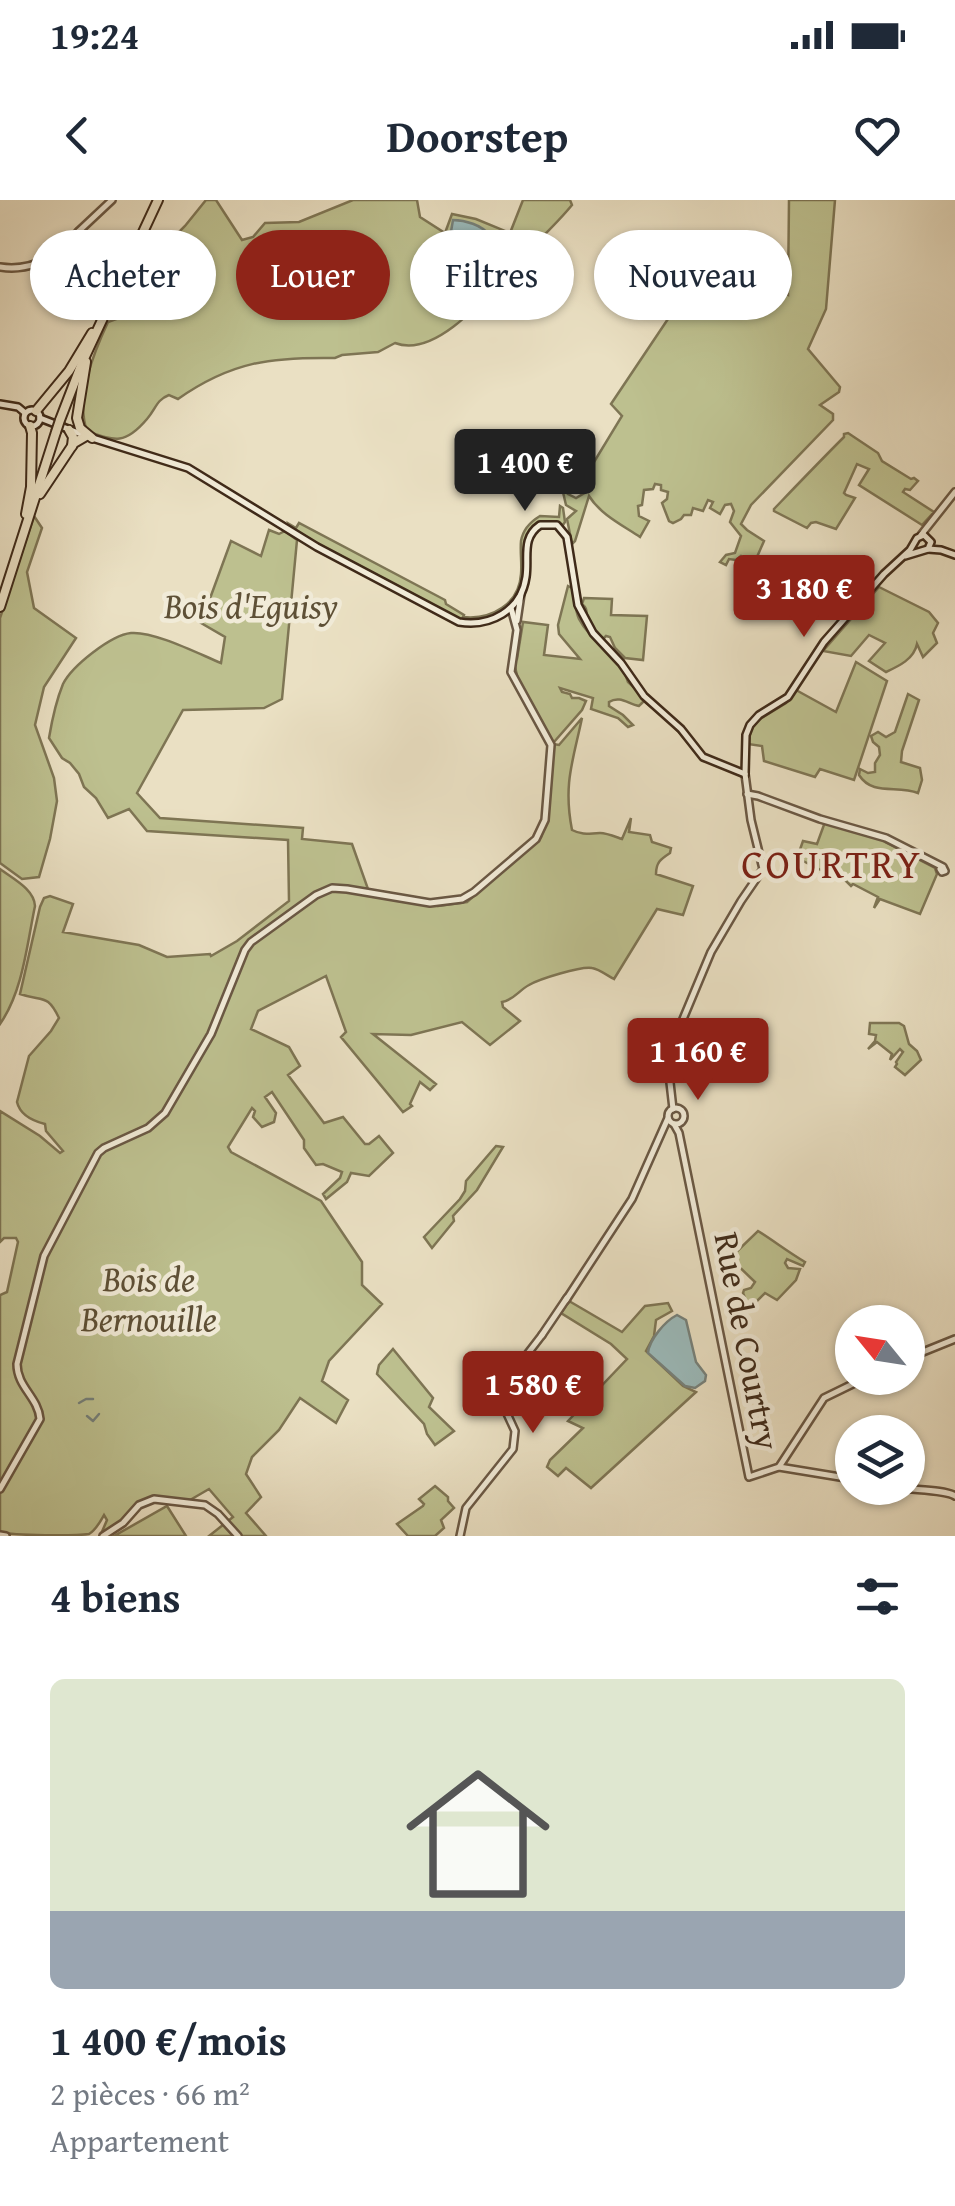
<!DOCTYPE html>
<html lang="fr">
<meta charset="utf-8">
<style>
:root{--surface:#fff;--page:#f6f6f7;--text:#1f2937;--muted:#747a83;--line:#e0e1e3;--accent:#8f2418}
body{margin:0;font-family:"Gentium Book Plus",serif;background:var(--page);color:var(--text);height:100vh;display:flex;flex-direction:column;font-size:38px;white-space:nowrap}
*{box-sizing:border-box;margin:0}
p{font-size:32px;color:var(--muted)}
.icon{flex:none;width:55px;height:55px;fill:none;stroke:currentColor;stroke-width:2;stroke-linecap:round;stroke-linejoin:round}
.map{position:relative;height:1336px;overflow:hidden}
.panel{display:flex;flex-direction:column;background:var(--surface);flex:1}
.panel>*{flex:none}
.hud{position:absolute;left:30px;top:30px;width:895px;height:90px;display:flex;gap:20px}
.needle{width:65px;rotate:300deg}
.tools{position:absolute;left:835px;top:1105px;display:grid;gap:20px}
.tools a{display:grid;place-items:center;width:90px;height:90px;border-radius:50%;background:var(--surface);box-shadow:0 2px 8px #0004;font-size:50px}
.price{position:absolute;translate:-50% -85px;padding:0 22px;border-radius:10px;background:var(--accent);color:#fff;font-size:32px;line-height:65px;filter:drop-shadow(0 2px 5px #0008)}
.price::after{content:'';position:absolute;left:50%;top:60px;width:30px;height:22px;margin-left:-15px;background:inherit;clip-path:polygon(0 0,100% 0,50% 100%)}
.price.selected{background:#222;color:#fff}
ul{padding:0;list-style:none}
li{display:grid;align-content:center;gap:20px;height:530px;padding:0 50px}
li+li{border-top:2px solid var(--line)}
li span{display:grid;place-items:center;height:310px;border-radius:15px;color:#555}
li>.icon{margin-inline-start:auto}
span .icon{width:180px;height:180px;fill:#fffc;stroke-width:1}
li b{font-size:42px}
h2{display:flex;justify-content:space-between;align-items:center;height:120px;padding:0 50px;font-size:42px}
.tag{padding:0 35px;border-radius:45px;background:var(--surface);box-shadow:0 2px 8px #0004;font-size:35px;line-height:90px}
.tag.selected{background:var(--accent);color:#fff}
.status{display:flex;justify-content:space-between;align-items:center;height:70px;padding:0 50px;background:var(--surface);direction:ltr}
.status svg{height:28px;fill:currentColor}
header{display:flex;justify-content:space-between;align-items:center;height:130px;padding:0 50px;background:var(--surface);font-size:45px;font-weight:700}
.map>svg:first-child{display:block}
</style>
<div class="status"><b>19:24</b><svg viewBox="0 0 49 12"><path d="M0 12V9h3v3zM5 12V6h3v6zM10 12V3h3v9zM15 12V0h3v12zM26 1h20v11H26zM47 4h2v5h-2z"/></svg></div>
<header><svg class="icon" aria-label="back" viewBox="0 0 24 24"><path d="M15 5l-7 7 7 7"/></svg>Doorstep<svg class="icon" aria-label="heart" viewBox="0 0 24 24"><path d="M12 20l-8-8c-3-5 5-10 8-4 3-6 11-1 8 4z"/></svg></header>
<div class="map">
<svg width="955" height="1336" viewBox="0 0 955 1336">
<rect width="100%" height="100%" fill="#eae0c3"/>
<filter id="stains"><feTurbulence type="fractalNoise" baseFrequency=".002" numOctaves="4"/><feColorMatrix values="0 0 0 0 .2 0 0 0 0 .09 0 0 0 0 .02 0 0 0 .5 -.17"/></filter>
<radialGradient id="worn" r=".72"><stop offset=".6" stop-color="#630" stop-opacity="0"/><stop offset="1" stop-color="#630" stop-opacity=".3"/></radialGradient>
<g fill="#bdc08f" stroke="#7e7554" stroke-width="2.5">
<path d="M206,0H216L242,40L253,37L265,23L299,22L353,0H417L420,17L445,33L452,14L476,19L510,33L523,0H570L572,5C554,27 532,46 513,67C488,94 437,159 395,143L378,152L342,155L335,158C272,157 232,161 178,199L169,195C156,200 156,209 147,219C125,245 115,241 87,231C75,198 94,152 108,122L130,114L133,106L172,39L185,26Z"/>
<path d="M789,0H835L826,109L808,149L840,187L839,192L820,205L833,214V220L751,305L741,324L747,330L764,341L757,357L790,373L789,377L741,356L736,360L729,359L726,365L720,362L726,355L735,353L741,336L730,322L734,311L731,304L725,305L720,314L710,308L713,302L708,300L703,311L693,308L691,315H684L681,319L673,323L669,321L662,303L667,299L668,292L661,290V285L655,284L653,289L644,290L642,305L638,306L639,316L649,321L640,337C622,325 600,314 589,296L575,341L572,344L567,319L576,311L566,305L562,288L568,294L576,298L588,291L594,262L622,216L611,204L678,104L673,88L731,72L788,95Z"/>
<path d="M848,233L878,253L882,261L911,279L914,278L918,281L910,290L905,289L903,292L934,312L922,325L859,285L869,269L857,264L844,293L846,295L855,298L836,329L816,322L811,323L807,328L774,311V309C798,284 819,262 844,237V234Z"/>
<path d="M560,306L563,308L565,322L563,325C516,309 530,353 524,378C520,399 504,416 484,421C478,422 466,422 460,421C449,418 436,409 426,404C380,381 335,355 291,328L289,324L296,328L299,323L445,400L446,404L464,415L463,417C492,420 519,404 521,374C522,363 520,352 521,341C523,329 530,322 540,316L559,317Z"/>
<path d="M34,316L42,328L27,372L34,408L76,438L44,487L35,525L54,578L57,601L50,639L39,677L22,679L0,663V418Z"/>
<path d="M269,330L279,334L285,331L297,340L282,499L264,508L183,510L137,593L160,618L303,628L302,639L352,644L369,692L438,706L467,702L541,637L547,616L553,544L559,545L582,518C573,561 563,584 572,630C584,636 590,633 600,633C607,633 616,637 622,639L631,618L629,632L650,635L652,642L671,648L670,653C661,659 656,662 656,674L693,686L683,715L657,709L614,779C608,776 599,769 592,768C581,766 539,779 529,785C518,791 514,800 502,802L503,807L520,821L490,845L462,822L411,835L373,834L436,884L430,890L420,882L410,904L412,906L403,912L341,837L346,832L326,776L258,811L251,829L289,847L300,866L288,875L324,923L343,917L365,944H369L379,936L393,953L369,976L351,973L347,982L326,999L323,994L340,978L342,972L323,964L316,965L304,948V940L272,892L265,897L276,913L274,922L262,927L253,917L255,911L252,908L228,947L231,952L321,1001L362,1062V1085L382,1104L329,1161L322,1181L348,1200L336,1223L300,1198L279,1230L252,1257L246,1274L261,1297L246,1313L266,1336H209L233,1317L209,1289L190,1300L153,1297L142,1301L122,1321L101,1334L107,1320L104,1315C100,1322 96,1330 89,1334C76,1336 15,1336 0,1332V1095L7,1092L18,1042L16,1038H4L0,1042V911L40,936L60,953L63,951L46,931L45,924C33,921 20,915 17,902L29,856L51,831L59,818C47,793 43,802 20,794L40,707L44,698L50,696L73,704L63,732L139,745L167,757L210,754L211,756L237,741L289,701L288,640L147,631L129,609L108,618L96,598L84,587L79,574L70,563L62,558L49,538C52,520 56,501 63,484C72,466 111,435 131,433C154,431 199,454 221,463L225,437L201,423L231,341L261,356Z"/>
<path d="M568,386L572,388C574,397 575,410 579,419C592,444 618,451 628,482L676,526L698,555L671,523L644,501L639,506C628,504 620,495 609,502V506L623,515L633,525L628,527L618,518L591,509L593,498L560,488L562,492L570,494L572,498H579L586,501L582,510L554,542L552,541L518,480L514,462L517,459L523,422L548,425L544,455L580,459L559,434L558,425Z"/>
<path d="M879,387L929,412L938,423L933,433L937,443L923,457L917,444C914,459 899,466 886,472L869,461L885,443L869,435L851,456L823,451Z"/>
<path d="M584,398L612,399L611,415L647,416L643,460L625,458L615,448L610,437L606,436L603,439C597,434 592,427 588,420C585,412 589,410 582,404Z"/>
<path d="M856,462L887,481L854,580L820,569L815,577L764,561L762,546L748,544L752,524L786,503L796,490L836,512Z"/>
<path d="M908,494L919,500L902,551L901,562L920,568L922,580L918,593C898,584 873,597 859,575L860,569L868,573L875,572V563L880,555L879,547L873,542L871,536L878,532L886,537L895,532Z"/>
<path d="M825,622L886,639L885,642L935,668L937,674L920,714L880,699L874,708L878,697L853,684L851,686L843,678L841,680L797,658L803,641L817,644Z"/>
<path d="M0,669C13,679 34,689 35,706C27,744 23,791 0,824Z"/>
<path d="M870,823H899L904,826L909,844L917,851L921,860L905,875L895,867L897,864L896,862L903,852L900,849L890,860L892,854L877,842L868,849L875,841L876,835L869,834Z"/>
<path d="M496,946L503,947L477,990L453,1016L454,1021L432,1048L424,1037L460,999L465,991L466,981Z"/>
<path d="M758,1031C774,1041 788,1052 805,1062L803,1066L787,1059L785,1063L788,1068L800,1069L796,1080L777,1100L765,1093L747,1111L737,1108L745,1098L743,1093L744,1090L751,1088L755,1082L730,1058Z"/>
<path d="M569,1101L622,1132L645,1106L668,1103L672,1111L656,1120L654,1136L646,1151L683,1186L696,1192L591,1288L566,1268L558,1276L547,1267L550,1260L583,1228L568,1221L627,1159L611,1144L561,1113Z"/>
<path d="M393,1149L433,1198L429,1207L454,1231L435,1245L427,1234L424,1224L377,1174L379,1165Z"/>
<path d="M435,1286L448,1297V1301L454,1308L441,1320L444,1328L435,1336H408L397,1324L423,1306L424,1304L419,1299Z"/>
<path d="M167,1306L186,1336H114Z"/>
</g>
<g fill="#9bbbbc" stroke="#76817b" stroke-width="2.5">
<path d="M453,20C465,20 482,25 489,35L473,61L450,54L449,43Z"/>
<path d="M677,1115L686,1120L696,1162L706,1175L705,1181L695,1188L685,1186L648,1153C649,1140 665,1121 677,1115Z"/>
</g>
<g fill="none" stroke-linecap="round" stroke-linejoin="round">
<g stroke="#76817b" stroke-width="2.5">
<path d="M79,1203L86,1199H93"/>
<path d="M87,1216L93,1221L99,1214"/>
</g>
<g stroke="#6a5844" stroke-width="10">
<g id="tertiary">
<path d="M79,31L112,0"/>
<path d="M0,67C33,72 58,56 78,32"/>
<path d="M921,335L955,292"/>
<path d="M517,421L521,394"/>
<path d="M747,594L758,596L820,619L886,638L943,667L940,669L942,672L945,671L943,667"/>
<circle cx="676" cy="916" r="8"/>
<path d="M673,909L668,865L673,843L711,752L741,701L763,669L751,620L745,574"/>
<path d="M674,924L679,933L749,1277L779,1267L824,1198L865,1178"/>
<path d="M566,1100L632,999L668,918"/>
<path d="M542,1135L567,1098"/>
<path d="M908,1158L955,1139"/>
<path d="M779,1267L852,1279"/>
<path d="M902,1288C916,1290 946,1290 955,1296"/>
<path d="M0,1289L40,1219C38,1197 17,1187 17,1164L44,1056L98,953L104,948L148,928L165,913L211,834L245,750L251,742L316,695L332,688L347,689L430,703L462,699L474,692L536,639L545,620L551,545L511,472L517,430L511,408"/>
<path d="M0,1335L6,1336"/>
<path d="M103,1336L123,1323L139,1305L154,1299L205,1305L218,1314L238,1336"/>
<path d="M460,1336L466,1308L513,1249L515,1231L503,1205V1194L522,1161L542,1135"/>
</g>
</g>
<g stroke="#3f2a19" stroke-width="10">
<g id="secondary">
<path d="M0,204L18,207L24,212"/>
<circle cx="32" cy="218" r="8"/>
<path d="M40,218L86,236L188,268L317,347L459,422C490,427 521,411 526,377C529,357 521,338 540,325H557L567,337L578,405L593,433L621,463L644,496L681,529L703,557L745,574"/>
<path d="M928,349L941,350L955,355"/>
<path d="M745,574L746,535L750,525L759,515L788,497L824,442L884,374L910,350L917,338L924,335L931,342L928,349L905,356"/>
</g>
</g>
<g stroke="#3f2a19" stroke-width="12">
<g id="trunk">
<path d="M86,162L77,218L80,228L92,238"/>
<path d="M36,211L69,171L92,133"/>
<path d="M60,220L82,163L158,0"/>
<path d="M69,230L73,237L72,246"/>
<path d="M40,294L74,243L86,236"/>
<path d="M26,314L31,287L32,233L30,226"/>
<path d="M0,407L56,232"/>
</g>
</g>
<use href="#tertiary" stroke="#f1ebd8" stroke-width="5"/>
<use href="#secondary" stroke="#f1ebd8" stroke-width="5"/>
<use href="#trunk" stroke="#eae0c3" stroke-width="8"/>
<g stroke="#3f2a19" stroke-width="12" stroke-linecap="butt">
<path id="trunk-bridge" d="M56,232L60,220"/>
</g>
<use href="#trunk-bridge" stroke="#eae0c3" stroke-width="8"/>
</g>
<g text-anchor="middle" stroke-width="9" stroke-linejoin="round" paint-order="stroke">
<g font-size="35" font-style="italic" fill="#5e5036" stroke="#f1ebd8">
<text x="251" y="418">Bois d'Eguisy</text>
<text x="149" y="1091">Bois de<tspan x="149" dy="40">Bernouille</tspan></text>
</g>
<g font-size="35" fill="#3f2a19" stroke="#f1ebd8">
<text transform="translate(747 1141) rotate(79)" y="12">Rue de Courtry</text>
</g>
<g font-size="40" letter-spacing="2.5" fill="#7a1f14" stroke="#f1ebd8">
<text x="832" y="678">COURTRY</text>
</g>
</g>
<rect width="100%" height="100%" filter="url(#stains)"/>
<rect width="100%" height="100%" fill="url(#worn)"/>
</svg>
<div class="tools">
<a><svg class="needle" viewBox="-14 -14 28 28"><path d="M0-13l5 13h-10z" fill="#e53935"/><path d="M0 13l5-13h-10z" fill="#747a83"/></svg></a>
<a><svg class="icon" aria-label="layers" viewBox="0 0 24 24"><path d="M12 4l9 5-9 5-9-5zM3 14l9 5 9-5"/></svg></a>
</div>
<b class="price selected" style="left:525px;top:314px">1 400 €</b>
<b class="price" style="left:804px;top:440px">3 180 €</b>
<b class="price" style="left:698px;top:903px">1 160 €</b>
<b class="price" style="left:533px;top:1236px">1 580 €</b>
<div class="hud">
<a class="tag">Acheter</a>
<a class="tag selected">Louer</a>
<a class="tag">Filtres</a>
<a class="tag">Nouveau</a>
</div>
</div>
<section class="panel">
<h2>4 biens<svg class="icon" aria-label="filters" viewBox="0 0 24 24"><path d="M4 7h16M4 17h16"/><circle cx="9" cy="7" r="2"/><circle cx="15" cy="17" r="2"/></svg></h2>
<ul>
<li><span style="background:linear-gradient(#dfe7d0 75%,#9aa5b1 0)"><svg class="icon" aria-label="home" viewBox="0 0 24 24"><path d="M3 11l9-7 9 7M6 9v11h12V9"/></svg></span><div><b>1 400 €/mois</b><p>2 pièces · 66 m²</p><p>Appartement</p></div></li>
</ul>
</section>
